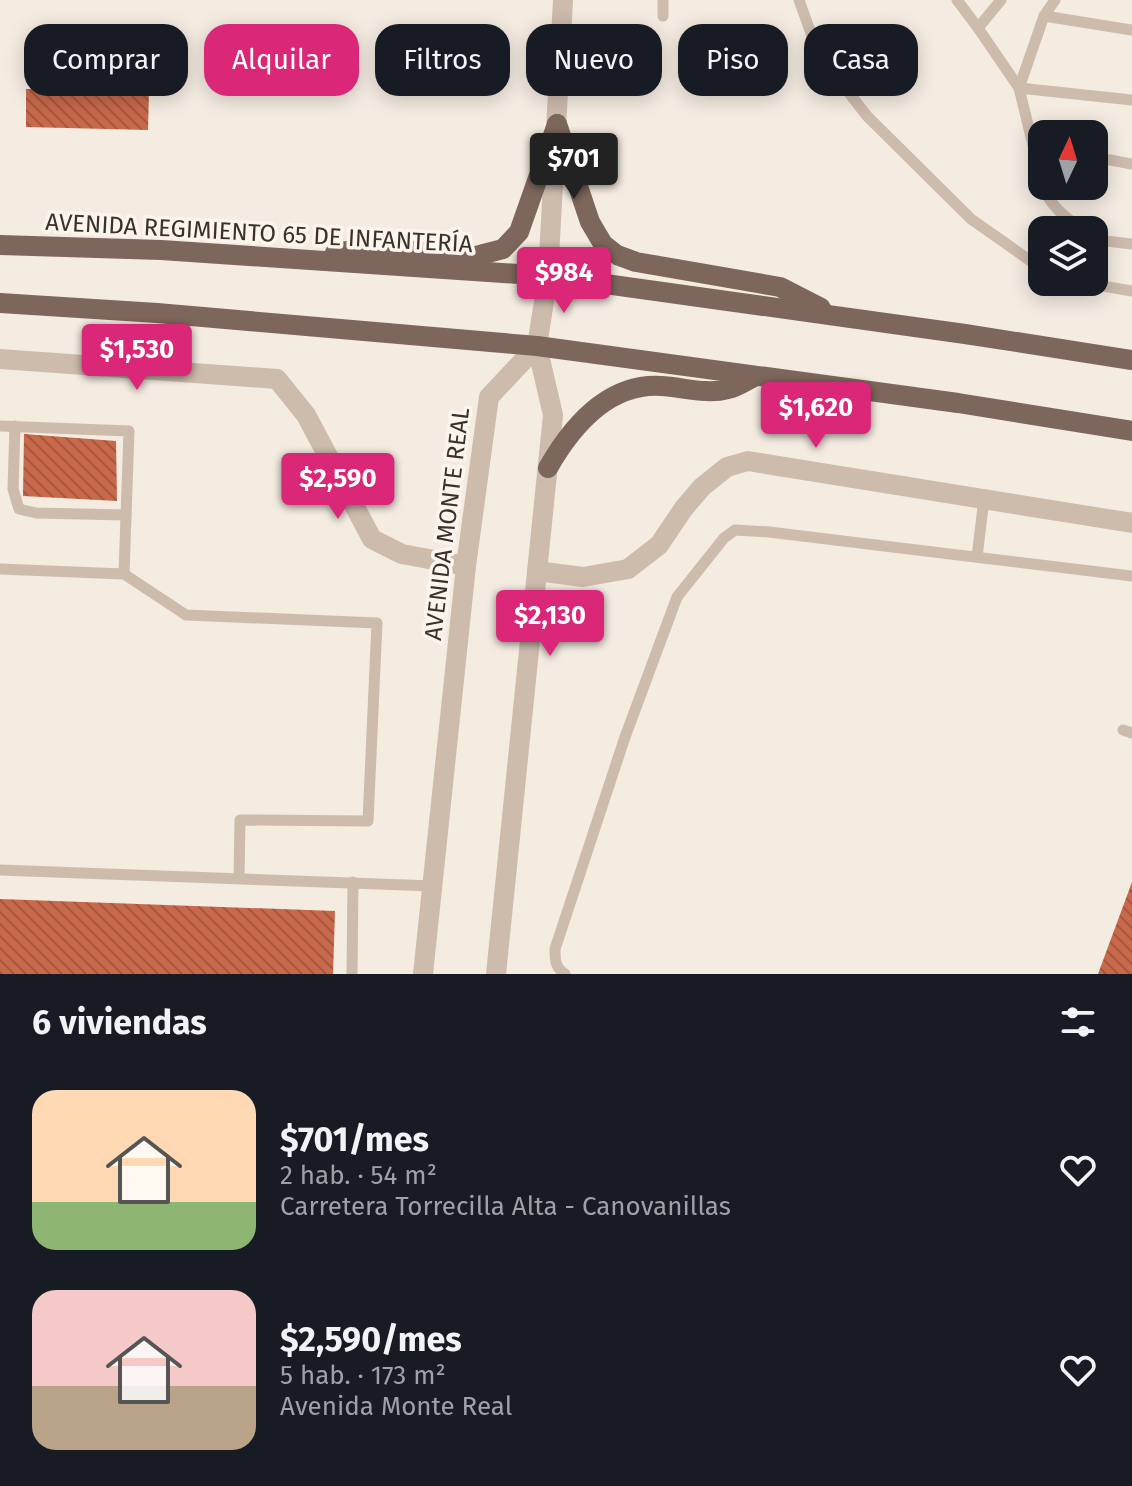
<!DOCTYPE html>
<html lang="es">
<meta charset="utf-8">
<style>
:root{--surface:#171b24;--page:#242831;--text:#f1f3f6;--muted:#9ea1a6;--accent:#db2777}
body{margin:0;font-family:"Fira Sans",sans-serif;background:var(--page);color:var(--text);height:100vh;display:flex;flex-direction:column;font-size:30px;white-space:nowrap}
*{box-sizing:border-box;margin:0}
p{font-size:26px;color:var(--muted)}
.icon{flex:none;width:44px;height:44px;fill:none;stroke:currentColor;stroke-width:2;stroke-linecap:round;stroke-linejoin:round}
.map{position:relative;height:974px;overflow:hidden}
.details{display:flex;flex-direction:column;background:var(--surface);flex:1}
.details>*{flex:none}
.banner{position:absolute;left:24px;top:24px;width:1084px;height:72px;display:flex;gap:16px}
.needle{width:52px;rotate:4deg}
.fabs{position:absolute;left:1028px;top:120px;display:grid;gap:16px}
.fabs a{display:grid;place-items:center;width:80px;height:80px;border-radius:16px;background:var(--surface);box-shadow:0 4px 20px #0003;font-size:40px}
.price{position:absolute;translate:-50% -68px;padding:0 18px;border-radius:8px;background:var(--accent);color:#fff;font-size:26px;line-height:52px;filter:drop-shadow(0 2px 4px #0008)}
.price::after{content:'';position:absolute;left:50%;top:48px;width:24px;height:18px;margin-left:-12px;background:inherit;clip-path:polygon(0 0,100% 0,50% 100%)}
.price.on{background:#222;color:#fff}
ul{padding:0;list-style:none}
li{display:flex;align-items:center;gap:24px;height:200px;padding:0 32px}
li span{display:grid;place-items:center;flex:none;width:224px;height:160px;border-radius:24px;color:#555}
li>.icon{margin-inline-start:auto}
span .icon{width:96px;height:96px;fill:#fffc;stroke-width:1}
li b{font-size:34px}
h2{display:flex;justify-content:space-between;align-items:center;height:96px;padding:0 32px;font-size:34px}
.chip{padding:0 28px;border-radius:24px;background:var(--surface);box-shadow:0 4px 20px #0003;font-size:28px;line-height:72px}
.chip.on{background:var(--accent);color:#fff}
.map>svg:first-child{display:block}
</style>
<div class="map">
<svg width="1132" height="974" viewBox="0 0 1132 974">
<defs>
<pattern id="building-back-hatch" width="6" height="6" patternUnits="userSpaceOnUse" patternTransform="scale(2)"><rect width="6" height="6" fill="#c8694b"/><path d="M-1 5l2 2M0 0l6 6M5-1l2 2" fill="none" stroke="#a4573f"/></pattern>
</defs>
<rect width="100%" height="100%" fill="#f4ebe1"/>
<g fill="url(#building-back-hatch)">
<path d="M26,89L149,92L148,130L26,127Z"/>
<path d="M24,434L116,441L117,501L23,496Z"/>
<path d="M1132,882V974H1098Z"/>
<path d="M0,899L335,911L333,974H0Z"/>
</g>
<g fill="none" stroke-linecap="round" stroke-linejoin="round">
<g stroke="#cdbbac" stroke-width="11">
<path d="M663,0V16"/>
<path d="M799,0L818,53L867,116L971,219L1042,269"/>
<path d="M957,0L978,28"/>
<path d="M1001,0L978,28L1019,88L1132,100"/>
<path d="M1044,16L1132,30"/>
<path d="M1094,157L1132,164"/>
<path d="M1042,182L1019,88L1044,16L1055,0"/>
<path d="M1043,186C1049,205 1067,219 1083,230"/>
<path d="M1094,238L1097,240L1132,244"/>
<path d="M1080,282L1132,291"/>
<path d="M0,426L129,431L124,574"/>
<path d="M15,426L13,489L19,509L36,513L126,515"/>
<path d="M977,557L984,499"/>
<path d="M0,569L124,574L186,615L377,623L368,821L240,820L239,878"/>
<path d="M1123,730L1132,733"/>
<path d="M0,870L433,886"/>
<path d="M352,974L353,882"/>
<path d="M565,974C555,967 555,961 555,949L625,737L677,597L724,538L735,530L769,532L1132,576"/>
</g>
<g stroke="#cdbbac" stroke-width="20">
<path d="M0,359L277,379L306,415L372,539L402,554L466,566"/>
<path d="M537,571L583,577L628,569L659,545L684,508L702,487L727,467L748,461L1132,523"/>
<path d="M423,974L466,566L489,397L537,346"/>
<path d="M496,974L553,415L537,346"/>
</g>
<path stroke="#cdbbac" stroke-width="20" d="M537,346L548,276L563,0"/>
<g stroke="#7d675c" stroke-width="20">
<path d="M557,124L590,222L603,244L617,255L636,262L780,287L821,308"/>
<path d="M0,245L161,250L548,276L965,334L1132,360"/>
<path d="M335,253L373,247L472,257L503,249L519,232L557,124"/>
<path d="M0,303L157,313L537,346L958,403L1132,431"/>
<path d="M548,468C572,426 608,383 661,386C683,387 706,395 728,389C738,387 747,380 756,376"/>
</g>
</g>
<g text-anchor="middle" stroke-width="7" stroke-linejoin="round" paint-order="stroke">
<g font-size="24" fill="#3b302b" stroke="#fbf5ee">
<text transform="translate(259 233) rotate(3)" y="8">AVENIDA REGIMIENTO 65 DE INFANTERÍA</text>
<text transform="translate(447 524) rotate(-83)" y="8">AVENIDA MONTE REAL</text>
</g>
</g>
</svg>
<div class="fabs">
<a><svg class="needle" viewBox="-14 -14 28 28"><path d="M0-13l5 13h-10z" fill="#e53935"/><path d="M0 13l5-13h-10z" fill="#9ea1a6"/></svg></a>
<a><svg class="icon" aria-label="layers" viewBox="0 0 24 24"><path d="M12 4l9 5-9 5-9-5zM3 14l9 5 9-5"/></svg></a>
</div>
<b class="price on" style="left:574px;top:201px">$701</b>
<b class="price" style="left:564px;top:315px">$984</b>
<b class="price" style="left:137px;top:392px">$1,530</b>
<b class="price" style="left:816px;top:450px">$1,620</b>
<b class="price" style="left:338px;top:521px">$2,590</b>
<b class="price" style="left:550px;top:658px">$2,130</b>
<div class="banner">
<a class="chip">Comprar</a>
<a class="chip on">Alquilar</a>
<a class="chip">Filtros</a>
<a class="chip">Nuevo</a>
<a class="chip">Piso</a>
<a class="chip">Casa</a>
</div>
</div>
<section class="details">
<h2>6 viviendas<svg class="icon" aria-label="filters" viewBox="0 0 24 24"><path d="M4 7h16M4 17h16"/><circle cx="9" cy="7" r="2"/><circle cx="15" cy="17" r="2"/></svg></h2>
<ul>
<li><span style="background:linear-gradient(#ffd9b3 70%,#8fb573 0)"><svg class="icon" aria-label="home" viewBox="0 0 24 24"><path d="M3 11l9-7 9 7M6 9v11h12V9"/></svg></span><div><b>$701/mes</b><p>2 hab. · 54 m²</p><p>Carretera Torrecilla Alta - Canovanillas</p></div><svg class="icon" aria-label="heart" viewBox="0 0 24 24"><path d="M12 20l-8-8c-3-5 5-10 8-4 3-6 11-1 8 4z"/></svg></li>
<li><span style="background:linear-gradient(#f6c9c9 60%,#b9a48a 0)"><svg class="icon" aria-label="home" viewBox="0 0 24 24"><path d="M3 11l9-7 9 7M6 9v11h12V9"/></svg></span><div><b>$2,590/mes</b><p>5 hab. · 173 m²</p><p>Avenida Monte Real</p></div><svg class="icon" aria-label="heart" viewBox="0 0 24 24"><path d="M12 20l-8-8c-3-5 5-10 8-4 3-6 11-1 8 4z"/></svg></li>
</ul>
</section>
